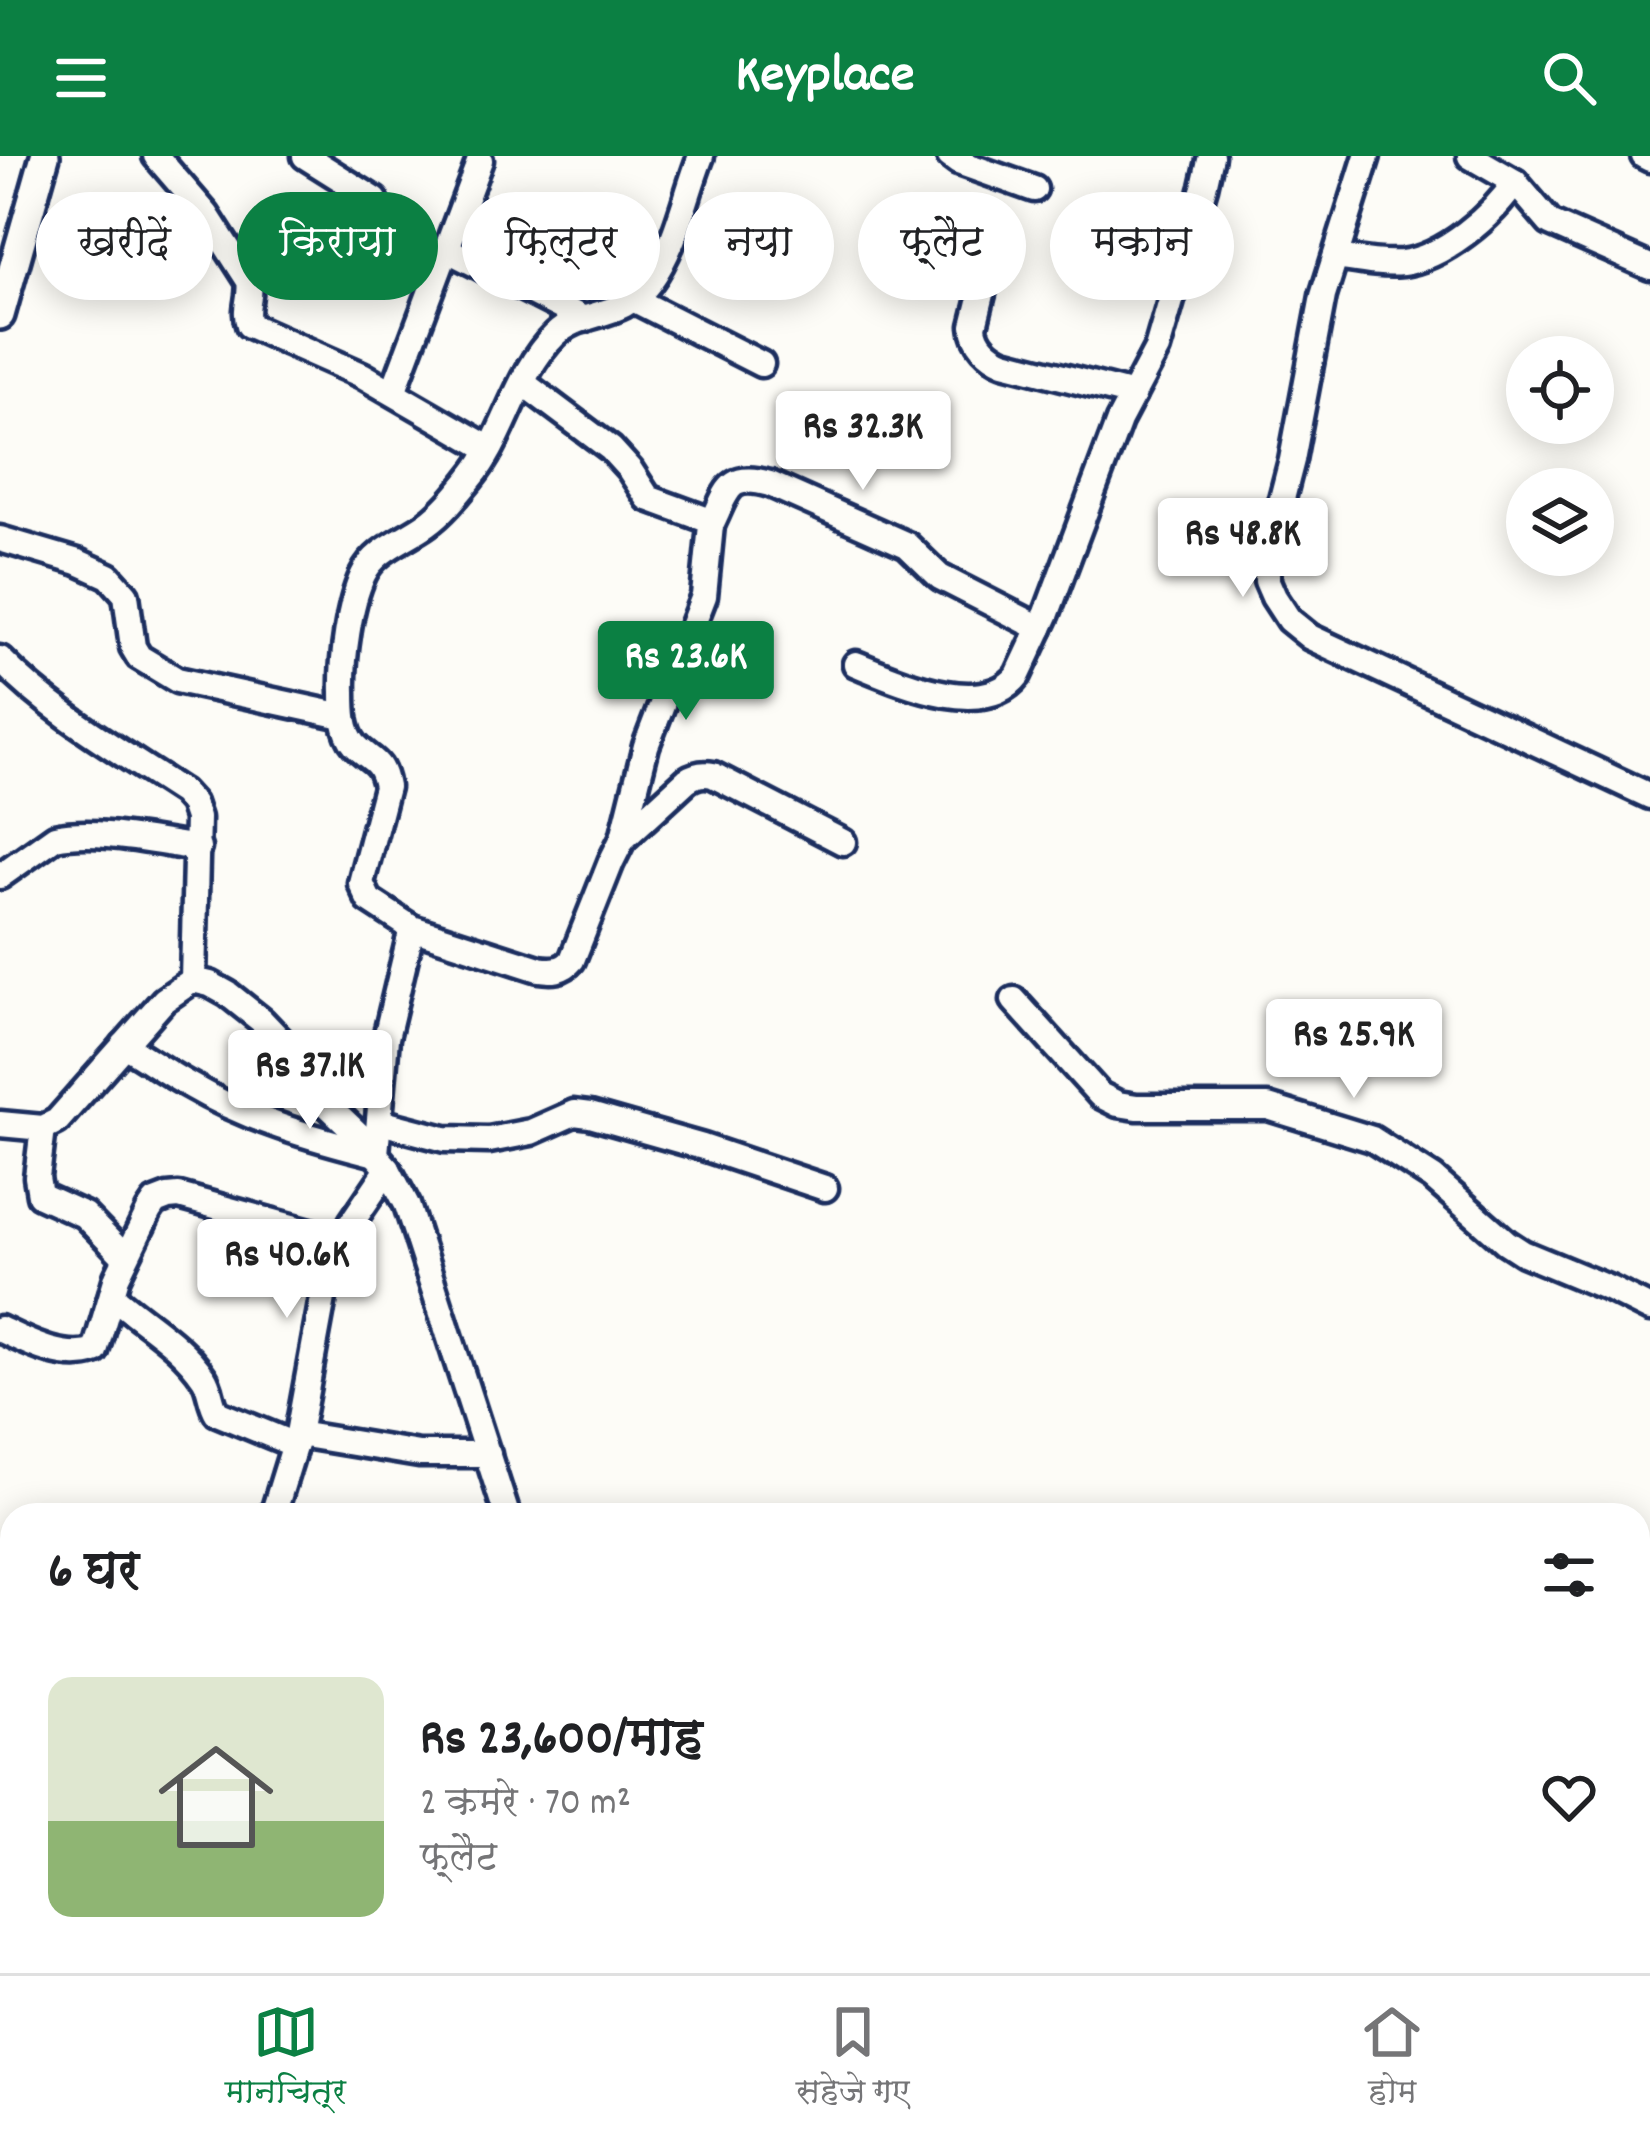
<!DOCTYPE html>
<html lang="hi">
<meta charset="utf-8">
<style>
:root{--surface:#fff;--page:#f2f2f2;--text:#202124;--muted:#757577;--line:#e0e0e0;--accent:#0b8043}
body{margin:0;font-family:Dekko,"Playpen Sans Deva",sans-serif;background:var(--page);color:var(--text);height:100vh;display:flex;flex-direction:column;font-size:45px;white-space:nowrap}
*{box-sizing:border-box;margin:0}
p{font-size:39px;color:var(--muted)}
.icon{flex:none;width:66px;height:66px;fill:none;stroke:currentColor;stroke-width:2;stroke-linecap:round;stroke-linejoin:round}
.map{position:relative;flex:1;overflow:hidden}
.side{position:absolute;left:0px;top:1347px;width:1650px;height:471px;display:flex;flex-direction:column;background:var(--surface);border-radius:36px 36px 0 0;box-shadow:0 6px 30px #0003}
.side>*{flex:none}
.banner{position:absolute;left:36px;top:36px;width:1578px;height:108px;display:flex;gap:24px}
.controls{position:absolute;left:1506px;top:180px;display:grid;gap:24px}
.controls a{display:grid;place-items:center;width:108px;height:108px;border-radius:50%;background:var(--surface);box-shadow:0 6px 30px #0003;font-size:60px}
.price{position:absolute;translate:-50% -102px;padding:0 27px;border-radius:12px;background:#fff;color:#222;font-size:39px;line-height:78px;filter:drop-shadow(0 3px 6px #0008)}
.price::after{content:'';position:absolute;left:50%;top:72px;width:36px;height:27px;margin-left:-18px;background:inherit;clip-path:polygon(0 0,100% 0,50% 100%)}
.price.selected{background:var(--accent);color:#fff}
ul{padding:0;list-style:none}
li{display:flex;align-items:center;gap:36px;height:300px;padding:0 48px}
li+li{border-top:3px solid var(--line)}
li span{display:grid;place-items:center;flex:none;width:336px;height:240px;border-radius:24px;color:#555}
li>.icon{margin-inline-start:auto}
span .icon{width:144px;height:144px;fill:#fffc;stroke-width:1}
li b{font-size:51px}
h2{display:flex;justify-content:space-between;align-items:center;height:144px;padding:0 48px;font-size:51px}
.tag{padding:0 42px;border-radius:54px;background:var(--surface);box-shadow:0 6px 30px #0003;font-size:42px;line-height:108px}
.tag.selected{background:var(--accent);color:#fff}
header{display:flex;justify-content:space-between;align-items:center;height:156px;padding:0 48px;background:var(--accent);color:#fff;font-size:54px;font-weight:700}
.tab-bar{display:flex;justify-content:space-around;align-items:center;height:168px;border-top:3px solid var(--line);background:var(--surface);font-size:33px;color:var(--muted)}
.tab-bar a{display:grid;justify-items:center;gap:6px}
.tab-bar .selected{color:var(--accent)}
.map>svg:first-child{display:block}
</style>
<header><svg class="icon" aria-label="menu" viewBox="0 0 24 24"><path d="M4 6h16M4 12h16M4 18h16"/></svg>Keyplace<svg class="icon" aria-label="search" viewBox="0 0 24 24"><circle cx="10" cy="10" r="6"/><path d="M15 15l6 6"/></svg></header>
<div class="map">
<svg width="1650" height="1817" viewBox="0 0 1650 1817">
<rect width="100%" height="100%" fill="#fdfcf7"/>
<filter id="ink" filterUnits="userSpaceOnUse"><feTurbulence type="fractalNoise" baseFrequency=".00833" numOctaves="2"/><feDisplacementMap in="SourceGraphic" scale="24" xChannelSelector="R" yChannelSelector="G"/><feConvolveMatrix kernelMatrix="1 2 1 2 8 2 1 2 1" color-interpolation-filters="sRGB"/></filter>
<g filter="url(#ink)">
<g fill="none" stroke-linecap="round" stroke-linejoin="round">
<g stroke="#1b2f5e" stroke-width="33">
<g id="minor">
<path d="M156,0L206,58L249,125C252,141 243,153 249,169L362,219L490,293"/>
<path d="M305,0L375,44"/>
<path d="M950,0L958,6L1034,33"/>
<path d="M1367,0L1323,140L1292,304L1267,401V425L1274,441L1289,464L1310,481L1650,640"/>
<path d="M1470,0L1515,26L1550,67L1650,111"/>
<path d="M1644,0L1650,3"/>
<path d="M448,94L584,163"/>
<path d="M1336,101C1357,104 1380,109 1402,107C1443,102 1493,60 1515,26"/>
<path d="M988,114L974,170C975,187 989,200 1004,206L1133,239"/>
<path d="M633,143L761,208"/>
<path d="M393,236L480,4"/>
<path d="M711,369C728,335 727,316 770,328L907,389L940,421L1040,472"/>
<path d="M0,383L78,406L109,420L126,439L133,491L139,501L177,524L343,560"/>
<path d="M0,503C52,557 120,595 182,636L192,647L197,662L193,824"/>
<path d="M856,508C898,525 984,564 1018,519L1047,457L1119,265L1157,193L1204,31L1211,0"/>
<path d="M625,681L687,624C696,618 703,617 713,619L843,686"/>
<path d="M0,720L55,681C97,672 155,686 198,692"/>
<path d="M412,772L539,813C552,815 563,815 572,804L611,706L623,682L646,590L704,440L711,369L708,364L648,342L630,314L611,293L523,227"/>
<path d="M1014,844L1100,939L1118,948L1137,951H1268L1372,983L1433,1022L1506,1086L1523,1097L1610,1133L1650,1153"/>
<path d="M124,889C146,902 167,917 189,929C247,963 311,982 376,998L386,882L412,772L369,744L361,727L386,631C381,602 371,606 355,589C343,575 343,554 343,536C342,503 349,449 363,419C375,393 405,384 427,368C444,356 458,338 471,322C506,280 515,218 555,179C583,152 621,165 649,127C677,89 684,43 701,0"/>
<path d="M380,966L445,983L489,984L531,976L574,957L590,959L703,991L825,1032"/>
<path d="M0,968L43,972L57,965L164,844L193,824L210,828L228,838L262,865L282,886L316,938L360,980L388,1013L407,1049L507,1359"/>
<path d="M43,972L37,1021L40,1039L84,1059L125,1101"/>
<path d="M112,1139C143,1167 180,1186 204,1222C211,1233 210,1246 217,1257L295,1289"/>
<path d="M0,1173C27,1186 64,1206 95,1195L117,1121L149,1055L155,1046L168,1041L179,1040L343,1085"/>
<path d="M298,1278L419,1298H488"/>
<path d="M273,1359L298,1278L325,1131L352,1066L388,1013"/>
<path d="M620,1806L622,1817"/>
<path d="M1099,1806L1126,1817"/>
<path d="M1025,1817L1027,1806"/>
</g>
</g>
<g stroke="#1b2f5e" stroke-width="36">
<path id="tertiary" d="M0,159L45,0"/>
</g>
<use href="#minor" stroke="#fdfcf7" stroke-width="24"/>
<use href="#tertiary" stroke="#fdfcf7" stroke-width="27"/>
</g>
</g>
</svg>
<div class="controls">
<a><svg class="icon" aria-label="locate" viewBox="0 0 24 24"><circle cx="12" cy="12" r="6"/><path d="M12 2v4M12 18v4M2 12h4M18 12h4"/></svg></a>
<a><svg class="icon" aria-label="layers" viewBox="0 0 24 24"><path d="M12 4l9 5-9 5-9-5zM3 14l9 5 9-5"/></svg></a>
</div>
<b class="price" style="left:863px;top:337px">Rs 32.3K</b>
<b class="price" style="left:1243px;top:444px">Rs 48.8K</b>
<b class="price selected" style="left:686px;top:567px">Rs 23.6K</b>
<b class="price" style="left:1354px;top:945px">Rs 25.9K</b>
<b class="price" style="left:310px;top:976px">Rs 37.1K</b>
<b class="price" style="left:287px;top:1165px">Rs 40.6K</b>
<div class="banner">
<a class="tag">खरीदें</a>
<a class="tag selected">किराया</a>
<a class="tag">फ़िल्टर</a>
<a class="tag">नया</a>
<a class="tag">फ़्लैट</a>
<a class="tag">मकान</a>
</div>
<section class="side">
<h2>6 घर<svg class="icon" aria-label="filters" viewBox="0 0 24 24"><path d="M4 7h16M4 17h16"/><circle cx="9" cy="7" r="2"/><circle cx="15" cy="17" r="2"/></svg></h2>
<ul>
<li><span style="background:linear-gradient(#dfe7d0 60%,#8fb573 0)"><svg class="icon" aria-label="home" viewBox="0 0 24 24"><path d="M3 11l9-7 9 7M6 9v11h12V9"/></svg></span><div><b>Rs 23,600/माह</b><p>2 कमरे · 70 m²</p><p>फ़्लैट</p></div><svg class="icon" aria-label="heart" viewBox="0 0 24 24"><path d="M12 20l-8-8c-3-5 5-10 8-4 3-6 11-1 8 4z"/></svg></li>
</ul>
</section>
</div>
<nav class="tab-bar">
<a class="selected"><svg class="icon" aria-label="map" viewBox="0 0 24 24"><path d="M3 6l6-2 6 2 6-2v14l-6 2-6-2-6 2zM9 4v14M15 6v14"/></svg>मानचित्र</a>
<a><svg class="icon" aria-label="saved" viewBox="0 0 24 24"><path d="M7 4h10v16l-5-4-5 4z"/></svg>सहेजे गए</a>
<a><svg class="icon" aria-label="home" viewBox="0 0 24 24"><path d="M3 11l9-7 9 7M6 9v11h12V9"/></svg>होम</a>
</nav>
